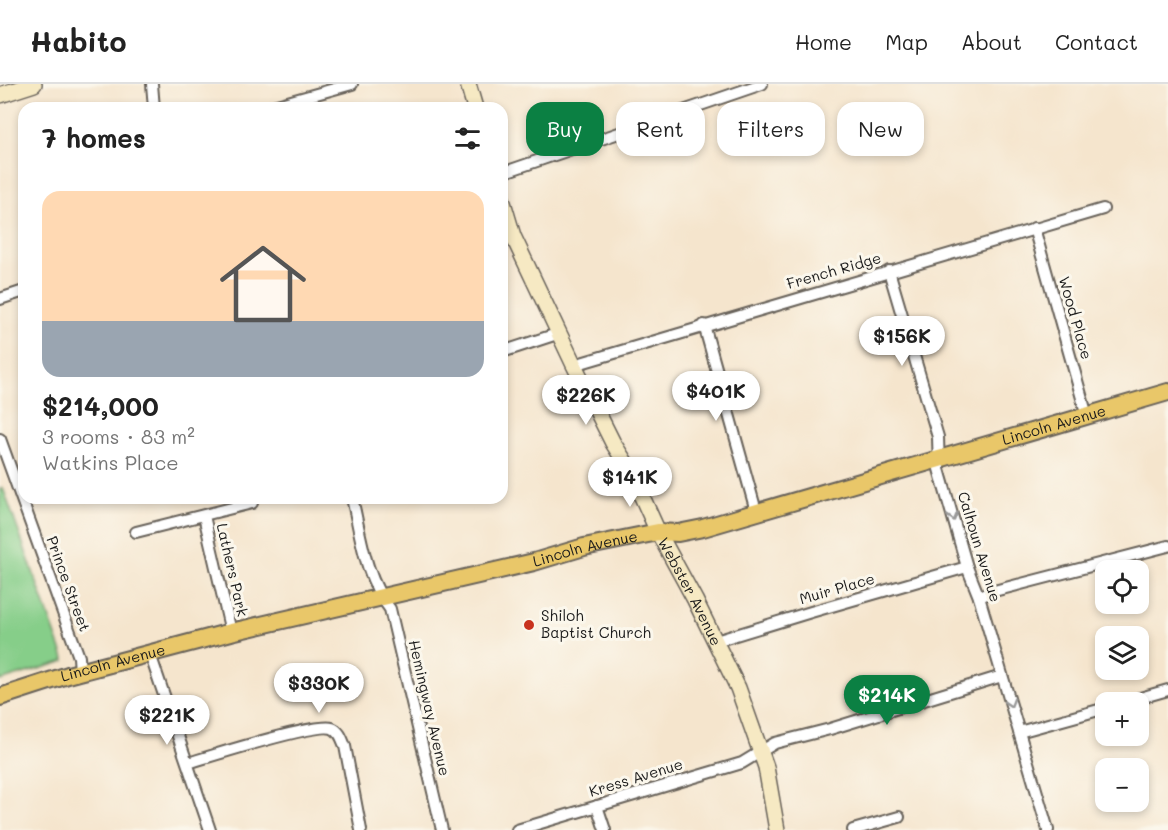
<!DOCTYPE html>
<meta charset="utf-8">
<style>
:root{--surface:#fff;--page:#f6f6f6;--text:#222;--muted:#767676;--line:#e0e0e0;--accent:#0b8043}
body{margin:0;font-family:Mali,sans-serif;background:var(--page);color:var(--text);height:100vh;display:flex;flex-direction:column;font-size:22px;white-space:nowrap}
*{box-sizing:border-box;margin:0}
p{font-size:20px;color:var(--muted)}
.icon{flex:none;width:33px;height:33px;fill:none;stroke:currentColor;stroke-width:2;stroke-linecap:round;stroke-linejoin:round}
.map{position:relative;flex:1;overflow:hidden}
.sheet{position:absolute;left:18px;top:18px;width:490px;height:402px;display:flex;flex-direction:column;background:var(--surface);border-radius:18px;box-shadow:0 3px 9px #0003}
.sheet>*{flex:none}
.top-card{position:absolute;left:526px;top:18px;width:550px;height:54px;display:flex;gap:12px}
.fabs{position:absolute;left:1095px;top:476px;display:grid;gap:12px}
.fabs a{display:grid;place-items:center;width:54px;height:54px;border-radius:12px;background:var(--surface);box-shadow:0 3px 9px #0003;font-size:30px}
.price{position:absolute;translate:-50% -51px;padding:0 14px;border-radius:21px;background:#fff;color:#222;font-size:20px;line-height:39px;filter:drop-shadow(0 2px 3px #0008)}
.price::after{content:'';position:absolute;left:50%;top:36px;width:18px;height:14px;margin-left:-9px;background:inherit;clip-path:polygon(0 0,100% 0,50% 100%)}
.price.current{background:var(--accent);color:#fff}
ul{padding:0;list-style:none}
li{display:grid;align-content:center;gap:12px;height:318px;padding:0 24px}
li span{display:grid;place-items:center;height:186px;border-radius:18px;color:#555}
li>.icon{margin-inline-start:auto}
span .icon{width:108px;height:108px;fill:#fffc;stroke-width:1}
li b{font-size:26px}
h2{display:flex;justify-content:space-between;align-items:center;height:72px;padding:0 24px;font-size:26px}
.tag{padding:0 21px;border-radius:18px;background:var(--surface);box-shadow:0 3px 9px #0003;font-size:21px;line-height:54px}
.tag.current{background:var(--accent);color:#fff}
header{display:flex;align-items:center;gap:36px;box-sizing:border-box;height:84px;padding:0 30px;background:var(--surface);border-bottom:2px solid var(--line)}
header strong{font-size:28px}
nav{display:flex;gap:33px;margin-inline-start:auto;font-size:21px}
.map>svg:first-child{display:block}
</style>
<header>
<strong>Habito</strong>
<nav><a>Home</a><a>Map</a><a>About</a><a>Contact</a></nav>
</header>
<div class="map">
<svg width="1168" height="746" viewBox="0 0 1168 746">
<rect width="100%" height="100%" fill="#fbf7ec"/>
<filter id="ink" filterUnits="userSpaceOnUse"><feTurbulence type="fractalNoise" baseFrequency=".0167" numOctaves="2"/><feDisplacementMap in="SourceGraphic" scale="12" xChannelSelector="R" yChannelSelector="G"/><feConvolveMatrix kernelMatrix="1 2 1 2 8 2 1 2 1" color-interpolation-filters="sRGB"/></filter>
<filter id="wash" filterUnits="userSpaceOnUse"><feTurbulence type="fractalNoise" baseFrequency=".008" numOctaves="4" result="noise"/><feDisplacementMap in="SourceGraphic" scale="24" xChannelSelector="R" yChannelSelector="G"/><feGaussianBlur stdDeviation="1.35" result="paint"/><feColorMatrix in="noise" values="0 0 0 0 0 0 0 0 0 0 0 0 0 0 0 0 0 1.4 0 .05"/><feComposite in="paint" operator="in"/></filter>
<g filter="url(#wash)">
<rect width="100%" height="100%" fill="#f5e5cd"/>
<path fill="#86ce89" stroke="#517552" stroke-width="1.5" d="M3,404L65,577L0,597V405Z"/>
</g>
<g filter="url(#ink)">
<g fill="none" stroke-linecap="round" stroke-linejoin="round">
<g stroke="#68625a" stroke-width="14">
<g id="street">
<path d="M152,0L154,24"/>
<path d="M266,24L352,0"/>
<path d="M502,89L762,0"/>
<path d="M1034,144L1087,332"/>
<path d="M889,187L938,353L939,385L967,483L979,513L1048,746"/>
<path d="M0,215L24,207"/>
<path d="M704,241L756,427"/>
<path d="M502,268L560,249"/>
<path d="M574,281L1103,125"/>
<path d="M0,355L79,573L80,588"/>
<path d="M352,414C361,452 365,494 390,525L442,746"/>
<path d="M204,432L231,548"/>
<path d="M136,448L252,419"/>
<path d="M979,513L994,507L1168,462"/>
<path d="M716,557L811,528L967,483"/>
<path d="M150,570L210,746"/>
<path d="M1126,618L1168,606"/>
<path d="M1019,648L1106,624"/>
<path d="M188,679C211,672 314,639 332,644C340,647 342,655 345,662L361,746"/>
<path d="M597,722L605,746"/>
<path d="M517,746L742,679L775,659L830,645L1002,592"/>
<path d="M853,746L899,733"/>
</g>
</g>
<g stroke="#68625a" stroke-width="18">
<g id="secondary">
<path d="M468,0L475,24"/>
<path d="M0,11L34,0"/>
<path id="s1" d="M502,115L513,152L574,281L613,359L630,386L658,448L695,516L738,604L766,683L777,746"/>
</g>
</g>
<g stroke="#68625a" stroke-width="20">
<g id="primary">
<path id="s2" d="M0,613L68,591L231,548L534,478L584,463L658,448L678,449L703,444L1168,308"/>
</g>
</g>
<use href="#street" stroke="#fff" stroke-width="10"/>
<use href="#secondary" stroke="#f6e9c3" stroke-width="15"/>
<use href="#primary" stroke="#e9c769" stroke-width="16"/>
</g>
<defs><path id="oneway-chevron" d="M-2-3.5L2.5 0L-2 3.5" fill="none" stroke-width="1.6" stroke-linecap="round" stroke-linejoin="round" transform="scale(1.5)"/></defs>
<g stroke="#999">
<use href="#oneway-chevron" transform="translate(953 433) rotate(74)"/>
<use href="#oneway-chevron" transform="translate(1010 619) rotate(73)"/>
</g>
</g>
<circle fill="#c8321e" stroke="#fbf7ec" stroke-width="2" cx="529" cy="541" r="6"/>
<g text-anchor="middle" stroke-width="6" stroke-linejoin="round" paint-order="stroke">
<g font-size="15" fill="#1c1c1c" stroke="#fbf7ec">
<text transform="translate(834 187) rotate(-16)" y="5">French Ridge</text>
<text transform="translate(1075 234) rotate(74)" y="5">Wood Place</text>
<text dy="5" stroke="none"><textPath href="#s2" startOffset="1090">Lincoln Avenue</textPath></text>
<text transform="translate(979 463) rotate(73)" y="5">Calhoun Avenue</text>
<text dy="5" stroke="none"><textPath href="#s2" startOffset="604">Lincoln Avenue</textPath></text>
<text transform="translate(232 486) rotate(77)" y="5">Lathers Park</text>
<text transform="translate(68 500) rotate(70)" y="5">Prince Street</text>
<text transform="translate(837 505) rotate(-16)" y="5">Muir Place</text>
<text dy="5" stroke="none"><textPath href="#s1" startOffset="436">Webster Avenue</textPath></text>
<text dy="5" stroke="none"><textPath href="#s2" startOffset="118">Lincoln Avenue</textPath></text>
<text transform="translate(429 624) rotate(77)" y="5">Hemingway Avenue</text>
<text transform="translate(636 694) rotate(-17)" y="5">Kress Avenue</text>
</g>
<g font-size="15" fill="#1c1c1c" stroke="#fbf7ec" text-anchor="start">
<text x="541" y="537">Shiloh<tspan x="541" dy="17">Baptist Church</tspan></text>
</g>
</g>
</svg>
<div class="fabs">
<a><svg class="icon" aria-label="locate" viewBox="0 0 24 24"><circle cx="12" cy="12" r="6"/><path d="M12 2v4M12 18v4M2 12h4M18 12h4"/></svg></a>
<a><svg class="icon" aria-label="layers" viewBox="0 0 24 24"><path d="M12 4l9 5-9 5-9-5zM3 14l9 5 9-5"/></svg></a>
<a>+</a>
<a>−</a>
</div>
<b class="price" style="left:902px;top:283px">$156K</b>
<b class="price" style="left:716px;top:338px">$401K</b>
<b class="price" style="left:586px;top:342px">$226K</b>
<b class="price" style="left:630px;top:424px">$141K</b>
<b class="price" style="left:319px;top:630px">$330K</b>
<b class="price current" style="left:887px;top:642px">$214K</b>
<b class="price" style="left:167px;top:662px">$221K</b>
<div class="top-card">
<a class="tag current">Buy</a>
<a class="tag">Rent</a>
<a class="tag">Filters</a>
<a class="tag">New</a>
</div>
<section class="sheet">
<h2>7 homes<svg class="icon" aria-label="filters" viewBox="0 0 24 24"><path d="M4 7h16M4 17h16"/><circle cx="9" cy="7" r="2"/><circle cx="15" cy="17" r="2"/></svg></h2>
<ul>
<li><span style="background:linear-gradient(#ffd9b3 70%,#9aa5b1 0)"><svg class="icon" aria-label="home" viewBox="0 0 24 24"><path d="M3 11l9-7 9 7M6 9v11h12V9"/></svg></span><div><b>$214,000</b><p>3 rooms · 83 m²</p><p>Watkins Place</p></div></li>
</ul>
</section>
</div>
